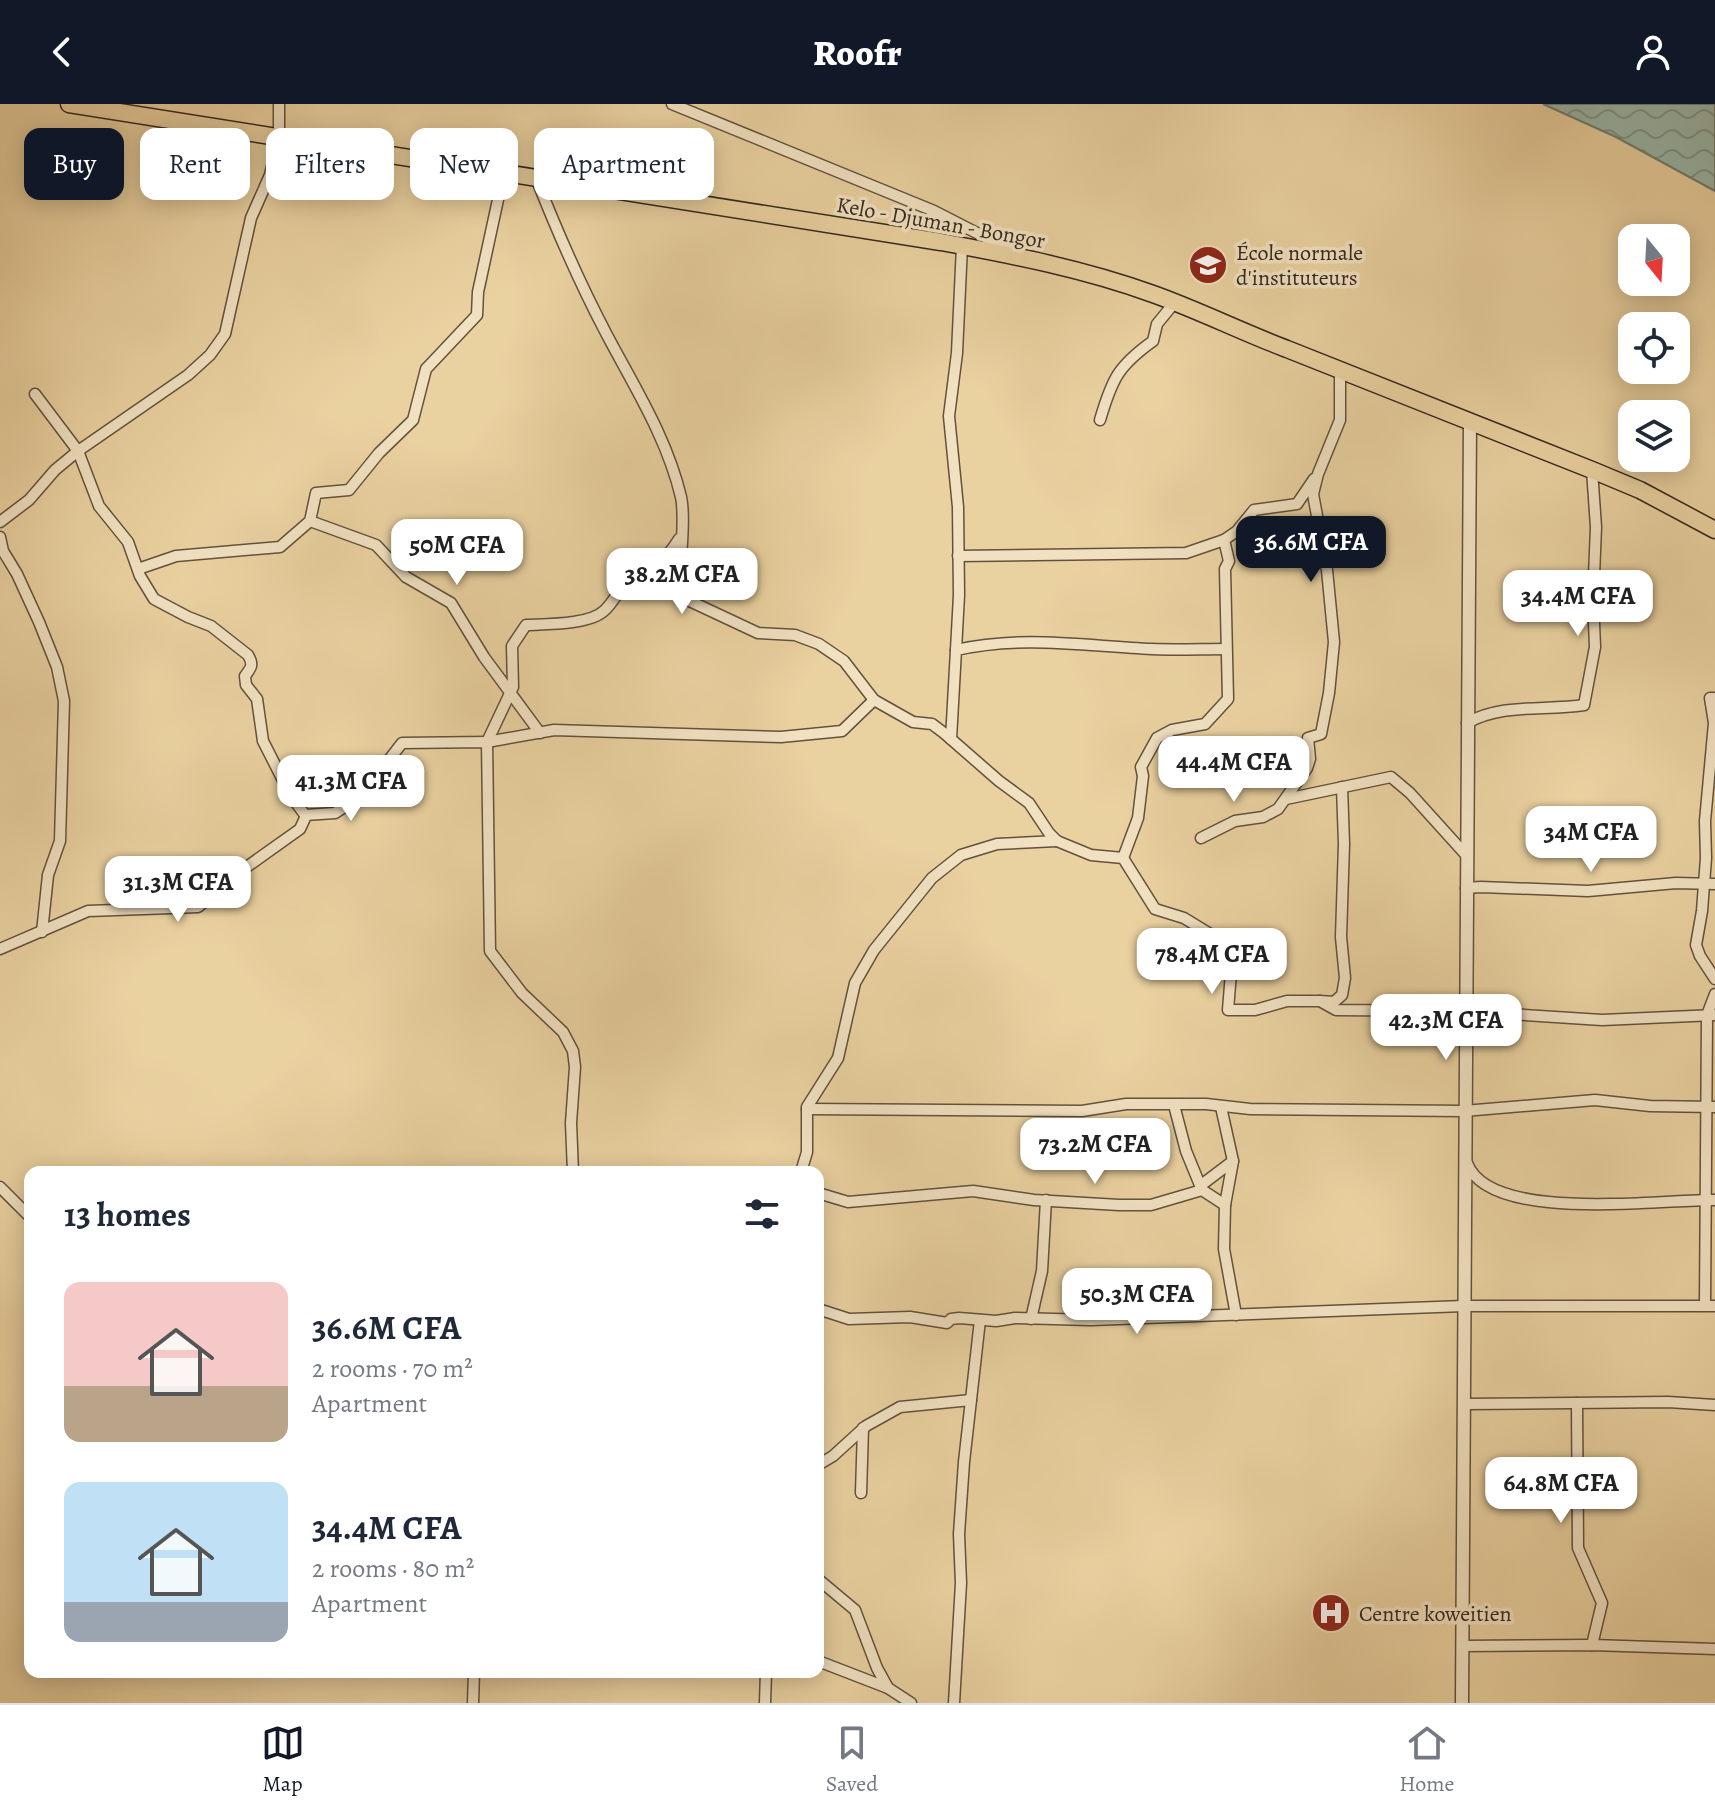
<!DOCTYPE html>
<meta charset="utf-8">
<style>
:root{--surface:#fff;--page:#f2f2f3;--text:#1f2937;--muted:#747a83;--line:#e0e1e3;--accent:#111827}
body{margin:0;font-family:Alegreya,serif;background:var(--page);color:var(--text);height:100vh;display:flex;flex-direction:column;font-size:30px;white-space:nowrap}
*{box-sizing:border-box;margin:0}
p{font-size:26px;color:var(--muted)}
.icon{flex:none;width:44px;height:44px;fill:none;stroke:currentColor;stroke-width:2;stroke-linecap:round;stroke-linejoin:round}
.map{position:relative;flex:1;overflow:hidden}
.details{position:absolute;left:24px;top:1062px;width:800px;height:512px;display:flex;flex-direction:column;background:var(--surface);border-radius:16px;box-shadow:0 4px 20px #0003}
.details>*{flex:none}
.banner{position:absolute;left:24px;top:24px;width:800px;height:72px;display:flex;gap:16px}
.needle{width:52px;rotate:162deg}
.buttons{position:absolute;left:1618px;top:120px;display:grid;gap:16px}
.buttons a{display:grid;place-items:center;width:72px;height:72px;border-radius:16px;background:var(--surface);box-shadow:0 4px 20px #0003;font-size:40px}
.price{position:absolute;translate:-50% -68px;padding:0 18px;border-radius:16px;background:#fff;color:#222;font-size:26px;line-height:52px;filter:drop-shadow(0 2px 4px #0008)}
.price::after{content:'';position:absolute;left:50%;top:48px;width:24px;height:18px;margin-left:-12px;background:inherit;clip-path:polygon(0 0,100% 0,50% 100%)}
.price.active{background:var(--accent);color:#fff}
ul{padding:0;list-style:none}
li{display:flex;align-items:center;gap:24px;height:200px;padding:0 40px}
li span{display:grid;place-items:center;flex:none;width:224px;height:160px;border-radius:16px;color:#555}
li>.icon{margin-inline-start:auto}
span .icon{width:96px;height:96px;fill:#fffc;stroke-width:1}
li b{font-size:34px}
h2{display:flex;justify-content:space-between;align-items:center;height:96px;padding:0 40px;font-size:34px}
.chip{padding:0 28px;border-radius:16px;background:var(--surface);box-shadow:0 4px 20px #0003;font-size:28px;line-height:72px}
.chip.active{background:var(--accent);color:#fff}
header{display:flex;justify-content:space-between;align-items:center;height:104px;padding:0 40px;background:var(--accent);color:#fff;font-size:36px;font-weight:800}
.tab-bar{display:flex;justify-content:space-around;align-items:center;height:112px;border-top:2px solid var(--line);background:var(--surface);font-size:22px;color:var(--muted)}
.tab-bar a{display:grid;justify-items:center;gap:4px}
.tab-bar .active{color:var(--accent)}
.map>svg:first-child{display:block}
</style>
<header><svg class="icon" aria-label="back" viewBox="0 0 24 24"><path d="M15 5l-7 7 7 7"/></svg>Roofr<svg class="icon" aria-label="person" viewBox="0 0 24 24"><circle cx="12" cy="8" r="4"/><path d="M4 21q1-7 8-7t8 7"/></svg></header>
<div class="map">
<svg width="1715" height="1599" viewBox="0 0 1715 1599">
<defs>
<pattern id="water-waves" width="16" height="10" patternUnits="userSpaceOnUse" patternTransform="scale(2)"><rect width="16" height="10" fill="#98b7a9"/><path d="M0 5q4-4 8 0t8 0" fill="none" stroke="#7d9589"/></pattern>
</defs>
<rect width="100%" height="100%" fill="#ead1a0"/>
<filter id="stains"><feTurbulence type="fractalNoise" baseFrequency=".0025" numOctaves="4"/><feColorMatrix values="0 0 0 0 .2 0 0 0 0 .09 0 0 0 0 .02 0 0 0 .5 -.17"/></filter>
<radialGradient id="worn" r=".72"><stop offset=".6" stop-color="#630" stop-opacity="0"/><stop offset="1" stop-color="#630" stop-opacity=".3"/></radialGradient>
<path fill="url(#water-waves)" stroke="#707d72" stroke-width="2" d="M1543,0H1715V87L1616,33Z"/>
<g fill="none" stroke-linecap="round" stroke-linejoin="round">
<g stroke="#61523f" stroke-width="13">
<g id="minor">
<path d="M672,0L934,107L1012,147"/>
<path d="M536,74C557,127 580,180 607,231C635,284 667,334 681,393C686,415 679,467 679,492L758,529L795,531L819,540L844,557L874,596L913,618L932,620L944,629L999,677L1029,699L1049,729L1057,737L1091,751L1123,754L1155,805L1184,814L1233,844L1228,906H1255L1287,897H1320L1336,906L1464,907L1602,916L1715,911"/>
<path d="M35,290L78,347L99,402L128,438L140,472L154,495L188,513L211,522L248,551C254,561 251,564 245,572L246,581L257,595L263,637L291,692L305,711L335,709L361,692L402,639L487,638L490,847L522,889L563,928L573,947L575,963L571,1019L573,1068"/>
<path d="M1100,316C1112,275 1118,262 1153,237L1157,220L1175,198"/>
<path d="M310,417L376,441L406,473L451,499L484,553L540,629"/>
<path d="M0,418L29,396L55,366L78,347L188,271L210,251L225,230L251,114L270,71L279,33V0"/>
<path d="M0,433L3,447L17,470L39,518L57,563L64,597L60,737L48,771L42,828"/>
<path d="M958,452L1186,449L1224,436"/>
<path d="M138,465L176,452L280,443L310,417L316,389L349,386L379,349L413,316L426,265L477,211L478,188L504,68"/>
<path d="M956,546L959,491L958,403L949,312L957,249L962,142"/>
<path d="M1715,594H1710L1714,619L1705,717L1706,754L1702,807L1696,841L1700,852L1715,875"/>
<path d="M1467,619C1502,599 1544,607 1584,601L1595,543L1593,496L1596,423L1592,366"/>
<path d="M951,635L956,546C1024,531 1084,542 1152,545C1176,546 1201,545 1226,545"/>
<path d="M487,638L554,626L781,633L842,627L874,596"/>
<path d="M487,638L513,583L512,542L526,521C547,520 590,521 605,506C617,494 620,481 637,469C661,453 662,462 679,435"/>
<path d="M1286,695L1391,673L1410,689L1466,751"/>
<path d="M1201,734L1235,717L1263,713L1278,705L1307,664L1310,655L1308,634L1321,630L1329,589L1334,538L1327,466L1313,390L1318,370L1340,316V265"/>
<path d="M1123,754L1138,714L1143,672L1141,663L1157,634L1172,626L1205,620L1228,595L1225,465L1229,457L1224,436L1237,427L1254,406L1297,400L1314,375"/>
<path d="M1466,784L1481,783L1588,787L1676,779L1715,780"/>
<path d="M0,845L88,807L198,803L241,767L300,725L305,714"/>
<path d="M1320,897L1334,898L1342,891L1345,874L1341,833L1344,740L1342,683"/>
<path d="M1174,1001L1186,1047L1202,1086"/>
<path d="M1221,1003L1233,1057L1225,1101"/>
<path d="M807,1005L1082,1007L1126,1000H1206L1250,1005L1464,1007L1595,996L1650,1002L1715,1003"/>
<path d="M1467,1059C1489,1120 1662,1095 1715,1096"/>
<path d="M801,1068L807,1048V1003L838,954L855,879L874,846L932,774L961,751L997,740L1057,737"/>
<path d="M1200,1082L1233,1057"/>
<path d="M0,1083L30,1113"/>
<path d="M818,1089L848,1098L973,1087L1034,1096L1119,1101H1151L1202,1086L1225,1101L1224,1145L1236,1211"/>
<path d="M1705,1201L1707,911L1715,890"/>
<path d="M818,1205L849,1215L910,1213L947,1219L951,1215L959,1214L996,1217L1015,1214L1091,1216L1464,1202H1715"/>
<path d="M1031,1215L1042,1167L1046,1096"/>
<path d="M1577,1299L1578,1444L1602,1499L1592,1541"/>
<path d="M1464,1300L1668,1298L1715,1301"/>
<path d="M818,1361L833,1352L866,1322L900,1303L971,1296"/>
<path d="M861,1389L863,1324"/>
<path d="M818,1475L855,1506L877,1564L888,1584"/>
<path d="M1463,1542L1592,1541L1715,1545"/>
<path d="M818,1557L888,1584L911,1599"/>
<path d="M473,1599L474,1568"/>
<path d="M765,1599L766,1568"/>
<path d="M954,1599L961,1479L959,1430L964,1358L980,1216"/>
</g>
</g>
<g stroke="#61523f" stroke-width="15">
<path id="tertiary" d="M1462,1599L1470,317"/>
</g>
<g stroke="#33271f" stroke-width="19">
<path id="trunk" d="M69,0L941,138C1012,151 1084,165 1153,190C1198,206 1242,228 1287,245C1389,285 1491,325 1592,366L1640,386L1715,426"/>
</g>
<use href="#minor" stroke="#f1e1c1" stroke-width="10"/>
<use href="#tertiary" stroke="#f1e1c1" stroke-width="12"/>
<use href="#trunk" stroke="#ead1a0" stroke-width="16"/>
</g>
<defs>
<g id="school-disc" transform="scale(2)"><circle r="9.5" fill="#8f2418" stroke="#f1e1c1"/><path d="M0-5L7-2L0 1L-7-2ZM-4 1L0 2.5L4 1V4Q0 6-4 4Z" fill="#fff"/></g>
<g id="hospital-disc" transform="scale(2)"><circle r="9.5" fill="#8f2418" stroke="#f1e1c1"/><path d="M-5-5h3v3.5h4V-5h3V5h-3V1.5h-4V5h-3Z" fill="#fff"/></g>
</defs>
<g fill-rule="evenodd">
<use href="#school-disc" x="1208" y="161"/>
<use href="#hospital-disc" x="1331" y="1509"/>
</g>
<g text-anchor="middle" stroke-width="7" stroke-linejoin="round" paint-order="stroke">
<g font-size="22" fill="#33271f" stroke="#f1e1c1">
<text transform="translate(941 118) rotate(10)" y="8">Kelo - Djuman - Bongor</text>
</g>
<g font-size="22" fill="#33271f" stroke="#f1e1c1" text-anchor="start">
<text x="1236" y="156">École normale<tspan x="1236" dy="25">d'instituteurs</tspan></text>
<text x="1359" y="1517">Centre koweitien</text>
</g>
</g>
<rect width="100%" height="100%" filter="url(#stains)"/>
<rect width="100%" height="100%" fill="url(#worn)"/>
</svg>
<div class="buttons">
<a><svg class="needle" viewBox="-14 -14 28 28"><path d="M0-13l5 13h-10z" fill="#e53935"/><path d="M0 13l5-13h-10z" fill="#747a83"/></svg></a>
<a><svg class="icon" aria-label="locate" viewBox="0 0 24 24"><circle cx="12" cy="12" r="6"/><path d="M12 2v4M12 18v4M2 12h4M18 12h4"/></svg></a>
<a><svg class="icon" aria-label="layers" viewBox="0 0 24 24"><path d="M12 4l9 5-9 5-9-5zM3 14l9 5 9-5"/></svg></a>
</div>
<b class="price active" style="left:1311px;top:480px">36.6M CFA</b>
<b class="price" style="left:457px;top:483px">50M CFA</b>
<b class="price" style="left:682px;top:512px">38.2M CFA</b>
<b class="price" style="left:1578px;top:534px">34.4M CFA</b>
<b class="price" style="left:1234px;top:700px">44.4M CFA</b>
<b class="price" style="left:351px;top:719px">41.3M CFA</b>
<b class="price" style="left:1591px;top:770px">34M CFA</b>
<b class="price" style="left:178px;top:820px">31.3M CFA</b>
<b class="price" style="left:1212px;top:892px">78.4M CFA</b>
<b class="price" style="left:1446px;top:958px">42.3M CFA</b>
<b class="price" style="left:1095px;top:1082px">73.2M CFA</b>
<b class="price" style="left:1137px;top:1232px">50.3M CFA</b>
<b class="price" style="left:1561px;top:1421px">64.8M CFA</b>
<div class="banner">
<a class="chip active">Buy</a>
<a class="chip">Rent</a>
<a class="chip">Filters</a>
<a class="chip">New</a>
<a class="chip">Apartment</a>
</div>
<section class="details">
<h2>13 homes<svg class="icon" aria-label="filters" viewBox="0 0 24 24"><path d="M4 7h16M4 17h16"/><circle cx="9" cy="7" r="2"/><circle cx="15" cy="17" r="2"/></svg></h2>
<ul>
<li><span style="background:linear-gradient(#f6c9c9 65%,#b9a48a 0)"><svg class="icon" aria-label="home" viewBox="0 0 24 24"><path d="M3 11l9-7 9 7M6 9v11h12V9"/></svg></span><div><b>36.6M CFA</b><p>2 rooms · 70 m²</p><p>Apartment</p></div></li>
<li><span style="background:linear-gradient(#bfe0f5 75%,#9aa5b1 0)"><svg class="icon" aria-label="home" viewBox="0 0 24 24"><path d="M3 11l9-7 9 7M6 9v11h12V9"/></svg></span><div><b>34.4M CFA</b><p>2 rooms · 80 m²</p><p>Apartment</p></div></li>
</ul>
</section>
</div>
<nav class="tab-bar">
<a class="active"><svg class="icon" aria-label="map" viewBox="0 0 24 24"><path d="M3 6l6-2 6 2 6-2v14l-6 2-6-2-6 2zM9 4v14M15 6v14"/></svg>Map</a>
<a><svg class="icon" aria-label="saved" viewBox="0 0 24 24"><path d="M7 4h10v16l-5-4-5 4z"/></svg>Saved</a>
<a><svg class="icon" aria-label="home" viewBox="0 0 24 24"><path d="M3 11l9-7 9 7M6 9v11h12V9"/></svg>Home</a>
</nav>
